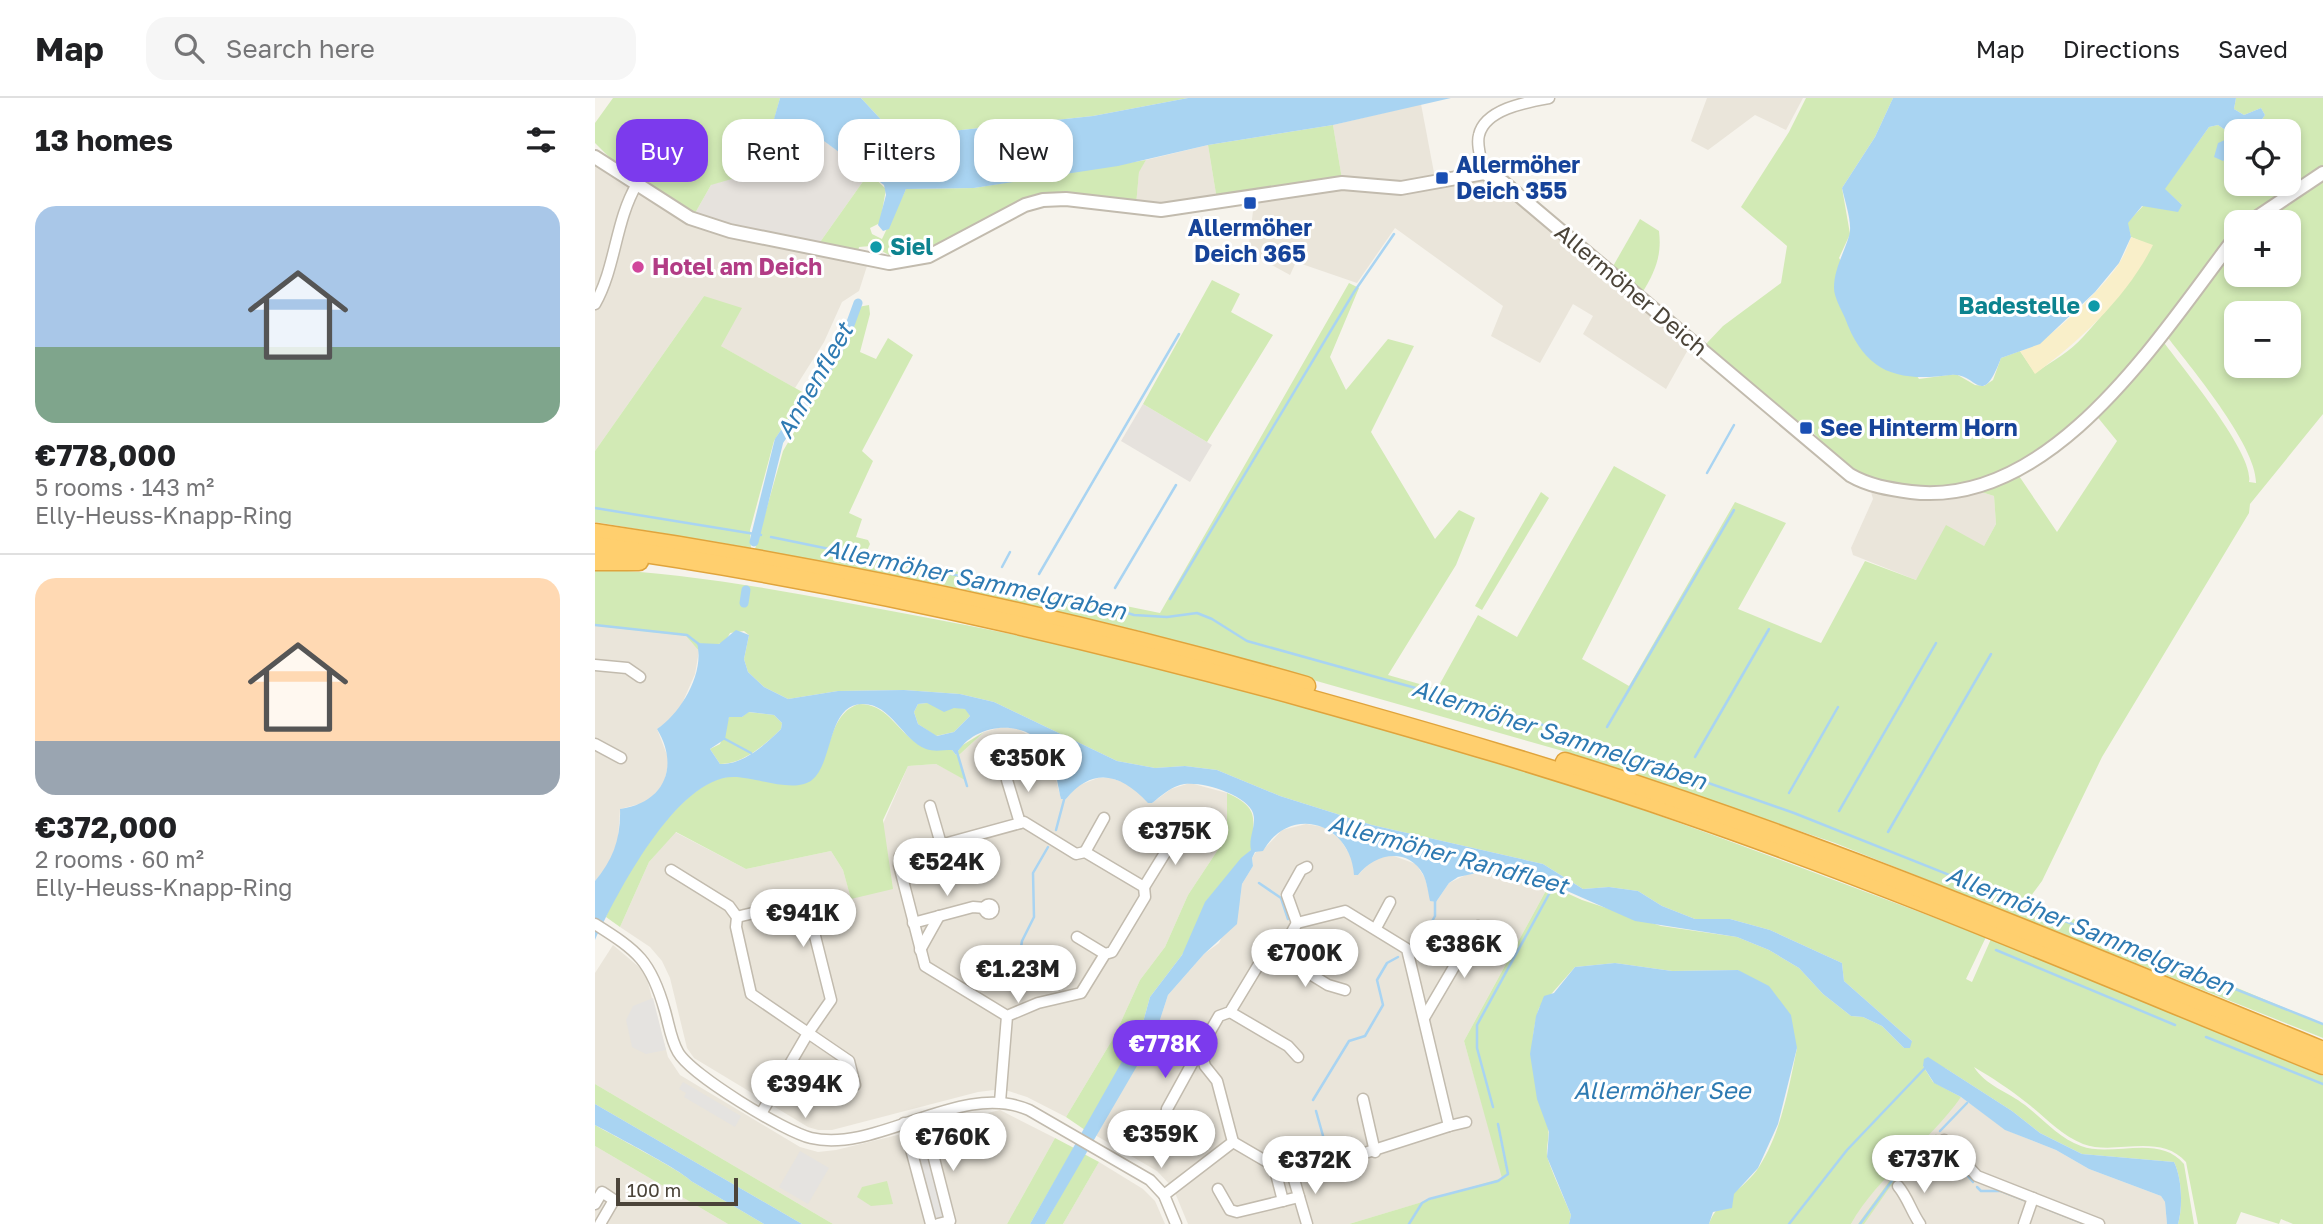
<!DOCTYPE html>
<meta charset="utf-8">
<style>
:root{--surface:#fff;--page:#f6f6f6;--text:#202124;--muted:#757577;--line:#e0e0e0;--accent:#7c3aed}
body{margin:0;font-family:"Golos Text",sans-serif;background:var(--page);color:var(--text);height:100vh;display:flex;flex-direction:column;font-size:26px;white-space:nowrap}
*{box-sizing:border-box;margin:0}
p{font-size:23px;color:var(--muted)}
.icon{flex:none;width:38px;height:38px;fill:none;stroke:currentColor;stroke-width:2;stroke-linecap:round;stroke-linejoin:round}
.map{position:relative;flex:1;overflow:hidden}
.details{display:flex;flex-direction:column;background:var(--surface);width:595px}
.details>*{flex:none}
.banner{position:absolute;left:21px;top:21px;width:665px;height:63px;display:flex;gap:14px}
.fabs{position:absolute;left:1629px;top:21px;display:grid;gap:14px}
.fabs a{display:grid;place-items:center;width:77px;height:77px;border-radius:14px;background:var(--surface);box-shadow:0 4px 10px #0003;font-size:35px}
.scale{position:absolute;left:21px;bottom:18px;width:122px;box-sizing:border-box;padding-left:7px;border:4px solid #4b4439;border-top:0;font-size:19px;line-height:24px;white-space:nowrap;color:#4b4439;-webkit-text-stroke:5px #fff;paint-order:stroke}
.price{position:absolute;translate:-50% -60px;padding:0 16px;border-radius:24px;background:#fff;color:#222;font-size:23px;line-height:46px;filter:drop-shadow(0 2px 4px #0008)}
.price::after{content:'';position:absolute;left:50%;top:42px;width:21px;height:16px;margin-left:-10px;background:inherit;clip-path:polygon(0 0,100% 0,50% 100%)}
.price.on{background:var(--accent);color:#fff}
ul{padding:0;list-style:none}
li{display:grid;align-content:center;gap:14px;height:371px;padding:0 35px}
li+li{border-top:2px solid var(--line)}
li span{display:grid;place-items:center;height:217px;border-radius:21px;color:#555}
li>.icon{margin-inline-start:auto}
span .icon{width:126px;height:126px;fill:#fffc;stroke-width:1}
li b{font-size:30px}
h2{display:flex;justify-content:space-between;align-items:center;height:84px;padding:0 35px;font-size:30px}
.tag{padding:0 24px;border-radius:21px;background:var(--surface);box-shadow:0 4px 10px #0003;font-size:24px;line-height:63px}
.tag.on{background:var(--accent);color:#fff}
header{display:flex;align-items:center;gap:42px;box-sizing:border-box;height:98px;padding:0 35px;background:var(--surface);border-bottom:2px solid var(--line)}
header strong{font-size:33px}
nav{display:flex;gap:38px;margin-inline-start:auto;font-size:24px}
.search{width:490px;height:63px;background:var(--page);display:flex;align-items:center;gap:18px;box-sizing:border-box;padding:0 24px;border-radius:21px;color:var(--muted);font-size:26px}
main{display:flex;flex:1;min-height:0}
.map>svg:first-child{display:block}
</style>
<header>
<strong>Map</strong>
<div class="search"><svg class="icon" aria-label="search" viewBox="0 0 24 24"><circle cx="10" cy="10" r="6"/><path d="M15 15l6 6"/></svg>Search here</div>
<nav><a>Map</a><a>Directions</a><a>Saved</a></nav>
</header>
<main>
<section class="details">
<h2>13 homes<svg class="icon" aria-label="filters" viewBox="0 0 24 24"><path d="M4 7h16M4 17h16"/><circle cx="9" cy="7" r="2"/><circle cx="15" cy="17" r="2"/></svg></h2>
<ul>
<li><span style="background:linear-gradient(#a9c7e8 65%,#7fa58c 0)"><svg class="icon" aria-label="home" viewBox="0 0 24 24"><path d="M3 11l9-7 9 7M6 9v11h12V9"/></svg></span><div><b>€778,000</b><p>5 rooms · 143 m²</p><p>Elly-Heuss-Knapp-Ring</p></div></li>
<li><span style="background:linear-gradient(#ffd9b3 75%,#9aa5b1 0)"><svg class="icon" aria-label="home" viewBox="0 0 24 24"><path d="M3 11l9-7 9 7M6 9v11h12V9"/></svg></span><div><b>€372,000</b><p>2 rooms · 60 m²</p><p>Elly-Heuss-Knapp-Ring</p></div></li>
</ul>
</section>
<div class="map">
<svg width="1728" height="1126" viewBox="0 0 1728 1126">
<rect width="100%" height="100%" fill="#f6f3ec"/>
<g fill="#eae5da">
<path d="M1112,0H1208L1191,32L1160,17L1113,52L1096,43Z"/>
<path d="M826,6L840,80L804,87L747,81L738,27Z"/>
<path d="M613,47L622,102L565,109L541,107L544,73L551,62Z"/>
<path d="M0,67L94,125L134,137L272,168L264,193L247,204L229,244L200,290L126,248L109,198L0,353Z"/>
<path d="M887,80L905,88L1095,248L1071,291L988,236L998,218L978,206L945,265L896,238L908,208L800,130L762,185L701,164L695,177L653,154L659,105L724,92Z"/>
<path d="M1275,390L1377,391L1399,398L1401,426L1389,448L1321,482L1258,457L1256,450L1278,401Z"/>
<path d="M0,528L91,538L104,553L100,576L86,608L75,622L62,631L74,662L69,686L52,704L25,711L23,742L14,766L0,783Z"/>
<path d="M407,629L423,631L447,645L454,655L466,701H471L482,688L503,680H516L533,686L557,705L576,691L595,685L632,695V738L593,797L570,849L545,882L519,939L471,1019L432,999L407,991L383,994L237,1032H223L213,1029L99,960L92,950L75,880L67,863L55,849L25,829L54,764L80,734L151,771L236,753L248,772L256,800L313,668L341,666L370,681L364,657L389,634Z"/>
<path d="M711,726L728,729L745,741L758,762L759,776L763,777L777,762L796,757L821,766L830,780L836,803L841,804L854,785L877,774L891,773L954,787L869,943L908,1080L754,1126H593L578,1090L562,1073L500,1037L562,931L573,897L609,856L624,845L645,802L647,786L658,768L657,760L661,754L668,752L687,732Z"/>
<path d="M18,847L50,874L73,959L85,977L205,1049L223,1054L241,1052L405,1012L460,1040L412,1126H238L0,986V875Z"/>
<path d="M1366,999L1411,1032L1461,1052L1494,1071L1566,1098L1570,1104L1572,1126H1256L1266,1108L1302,1066Z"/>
<path d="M0,1048L133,1126H0Z"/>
<path d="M504,1064L548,1091L560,1103L570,1126H468Z"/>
</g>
<g fill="#e6e2dd">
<path d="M179,21L206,49L218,35L274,75L223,147L137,130L99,117L116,87L176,33Z"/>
<path d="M548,306L617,347L595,384L526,343Z"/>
</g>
<g fill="#d2eab5" fill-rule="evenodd">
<path d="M18,0H185L176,33L140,80L116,87L99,117L16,61L0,45V25Z"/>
<path d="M266,0H593L498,18L338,35L291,27Z"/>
<path d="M1211,0H1298L1280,39L1247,90L1255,136L1244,160L1324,281L1361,276L1380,287L1389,288L1398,282L1406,260L1425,253L1440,275C1456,264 1476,253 1488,239C1514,211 1536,180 1557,148L1536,139L1532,125L1548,108L1587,107L1569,91L1614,29L1623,27L1639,38L1628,63L1641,54L1642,86H1694V33H1659L1670,17L1666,10L1649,17L1639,11L1641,0H1728V70L1647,124H1642L1641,130C1557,237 1425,455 1258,375C1239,365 1229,343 1213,330C1206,325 1198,321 1191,316C1163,295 1137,269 1111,246L1128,228L1186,185L1192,148L1146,109L1194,34Z"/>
<path d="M738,27L747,81L622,102L613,47Z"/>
<path d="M551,62L544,74L541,107L430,103L322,155L301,161L285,152L286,147L279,144L276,148L264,149L263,154L223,147L274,75L291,91L285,125L275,130L277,136L287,141L311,91L379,90Z"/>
<path d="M1728,81V316L1655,406L1654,415L1507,659L1447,783L1433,802L1728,926V940L1240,745L982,657L549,534L366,491L160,451L188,353L258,234L263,209L274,207L275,216L265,254L281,261L293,240L318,257L267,353L278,363L254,415L267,421L261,439L273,442L275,446L271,455L565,515L754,185L764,190L735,259L751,292L793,241L819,248L776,334L840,441L864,412L880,420L861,467L793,577L842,591L883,517L922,539L1019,368L1071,397L987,561L1034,588L1140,404L1191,425L1143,511L1226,545L1270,463L1321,482L1351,427L1389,448L1401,426L1399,398L1377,391L1422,375L1462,434L1522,343L1500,316L1567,242C1586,268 1660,356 1654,384L1661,385C1662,348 1594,267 1570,236L1641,145L1642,177H1694V124H1665ZM1642,215H1694V268H1642Z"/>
<path d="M1045,121L1064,133C1067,158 1060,174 1047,195L1017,170Z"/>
<path d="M617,182L645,196L636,214L678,237L612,344L548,306Z"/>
<path d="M109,198L147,210L126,248L209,295L179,343L155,432L156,450L0,424V353Z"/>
<path d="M946,394L954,400L887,512L880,508Z"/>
<path d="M0,471C109,476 216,498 323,518C503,551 682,596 858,649C1038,704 1214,773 1391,839L1371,881L1377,884L1396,841L1728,978V1126H1698L1686,1121L1684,1126L1646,1114L1641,1126H1603L1591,1064C1564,1034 1520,1058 1488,1046C1466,1037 1450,1019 1432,1005C1416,992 1396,979 1379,969C1390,987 1413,994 1430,1007C1448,1021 1464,1040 1486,1048C1517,1060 1564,1035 1589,1066L1599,1126H1583C1588,1109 1587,1080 1579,1064L1487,1056L1445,1035L1417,1013L1350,970L1328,968L1338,984L1366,999C1334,1045 1284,1076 1256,1126H1114C1122,1102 1150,1091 1164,1069C1186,1035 1194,989 1202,950L1143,872L1077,873L1020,865L980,869L944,910C930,956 940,986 953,1030C955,1039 951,1048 952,1057C953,1066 971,1104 976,1117L974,1126H754L907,1080L869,943L954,787L987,802L1066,828L1142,839L1174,852L1204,870L1228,896L1256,918L1268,919L1287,928L1309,950L1317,943L1249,883L1247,865L1175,832L1135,821H1100L1067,808L1043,793L1014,789L988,791L948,766L777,727L685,698L622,672L590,668L560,670L522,663L399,604L365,596L309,592L243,593L193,601L169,589L153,574L149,561L154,537L149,533L135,535C129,549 117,548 103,545L104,553L91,538L0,528Z"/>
<path d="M332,605L371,611L375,618L359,634L341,638L323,626L319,614L323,606Z"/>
<path d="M264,606C291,606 300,629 319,643C332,652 343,651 357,652L361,657L366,648L389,634L364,657L370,682L341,666L313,668L288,722L298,791L256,801L248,772L236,753L151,771L81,734L54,764L25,829L11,819C27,779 86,684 132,679C155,676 183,685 207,686C240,671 228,617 264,606Z"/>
<path d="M153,614L179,617L187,625L186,631C171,646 148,666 125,666L115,651L125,646L134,619H147Z"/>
<path d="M632,695C665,710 659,720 656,752L642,766L587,857L555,899L547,928L490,1032L471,1019L519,939L545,882L570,849L593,797L632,738Z"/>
<path d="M0,986L238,1126H207L0,1006Z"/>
<path d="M0,1027C17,1037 89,1074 96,1083L169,1126H133L0,1048Z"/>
<path d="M1341,1036L1347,1045L1340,1043L1335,1047L1295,1089L1269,1126H1263L1298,1078Z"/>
<path d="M460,1040L479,1050L435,1126H412Z"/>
<path d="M489,1056L504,1064L468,1126H450Z"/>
<path d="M292,1083L298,1106L276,1108L262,1099L267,1089Z"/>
</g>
<path fill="#f9efc9" d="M1536,139L1558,147C1532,199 1486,242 1440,276L1425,253C1450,249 1511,187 1525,164C1530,156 1533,147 1536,139Z"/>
<g fill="#e5e3e0">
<path d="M58,900L71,952L51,956L37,949L31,922L38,908Z"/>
<path d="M88,984L146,1018L140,1029L89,999L91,995L84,991Z"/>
<path d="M334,1041L355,1123L336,1126L315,1045Z"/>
<path d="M205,1053L234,1070L213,1106L184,1089Z"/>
</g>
<g fill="#a9d4f2" fill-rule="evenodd">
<path d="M185,0H266L291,27L338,35L498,18L593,0H856L738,27L613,47L523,68L379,90L311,91L294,131L288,133L283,127L291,97L289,87L218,35L206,49L179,21Z"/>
<path d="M1298,0H1641L1639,11L1649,17L1666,10L1670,17L1659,33H1642L1641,54L1628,63L1619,59L1623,45L1639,38L1623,27L1614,29L1570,91L1587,107L1583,114L1547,108L1533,125L1536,139L1524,165L1500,194L1445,246L1406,260C1386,313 1382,274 1356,277C1302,284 1270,275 1250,220C1246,211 1239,199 1239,190C1239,171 1249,155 1254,138C1258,126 1250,104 1247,90L1280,39Z"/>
<path d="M141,532L154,537L149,561L153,574L169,589L193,601L243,593L309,592L365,596L399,604L522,663L560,670L590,668L622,672L685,698L777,727L948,766L988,791L1014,789L1043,793L1067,808L1100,821H1135L1175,832L1247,865L1249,883L1317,943L1315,950H1309L1287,928L1268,919L1256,918L1228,896L1204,870L1174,852L1142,839L1040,823L963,789L891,773L863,779L854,785L841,804L835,803C833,794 832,784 828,776C812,748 779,756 763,777H759C756,725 695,705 668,753L660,754L657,760L658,768L647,786L642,826L609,856L573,897L562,931L549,956L450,1126H435L547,928L555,899L587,857L610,804L646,760L656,752C653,740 662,727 658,715C652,696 602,681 585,687C574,690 565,699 557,705H553C526,676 498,668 471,701H466C462,686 461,667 453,653C433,619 378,624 361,657L357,652C348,652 339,654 331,651C307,642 296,605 267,606C232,607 239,664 217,682C199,696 161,679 139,679C82,678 21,797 0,842V783C18,762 26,740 25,711C69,705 85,669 62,631C86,615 110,575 102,545L124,546ZM332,605L349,614L359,610L370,611L375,618L359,634L342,638L323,626L319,614L323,606ZM154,614L179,617L187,625L186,631C171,646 148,667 125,666L115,651L130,641L134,619H147Z"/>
<path d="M1020,865L1077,873L1143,872L1174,888L1196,917L1202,950L1183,1026L1163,1070L1139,1096L1137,1110L1118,1114L1114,1126H974L976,1117L952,1059L954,1034L942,1001L935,956L941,918L949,898L959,895L980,869Z"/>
<path d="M1333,959L1417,1013L1445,1035L1487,1056L1579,1064C1587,1080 1588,1109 1583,1126H1572L1570,1104L1566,1098L1494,1071L1461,1052L1410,1032L1366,999L1339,985L1328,968L1329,961Z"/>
<path d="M0,1006L207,1126H169L96,1083C89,1074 17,1036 0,1027Z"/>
</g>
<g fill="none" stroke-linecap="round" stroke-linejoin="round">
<g stroke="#a9d4f2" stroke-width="2.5">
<path d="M1112,375L1139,327"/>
<path d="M0,410L166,437"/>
<path d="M176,439L507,507L539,517L572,519L602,515L617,521L652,543L928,620L1199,715L1728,926"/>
<path d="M407,469L415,454"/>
<path d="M444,476L584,236"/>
<path d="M520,490L581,387"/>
<path d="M575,501L759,194L799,136"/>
<path d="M0,527L92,537L105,547"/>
<path d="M1012,629L1139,412"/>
<path d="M130,641L156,655"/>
<path d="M362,654L372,688"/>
<path d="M1100,659L1174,531"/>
<path d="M1194,695L1243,609"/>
<path d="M1244,713L1341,545"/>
<path d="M461,732L470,698"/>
<path d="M1293,734L1396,556"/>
<path d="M664,785L686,800L693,821"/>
<path d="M822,850L840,818V802"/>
<path d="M1401,852L1580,927"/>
<path d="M425,856L427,843L439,819L438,775L453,749"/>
<path d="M1611,939L1728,986"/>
<path d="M718,1002L754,943L770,938L788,907L782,882L792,865L803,859"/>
<path d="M898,1009L882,950V927L959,787"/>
<path d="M721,1013L734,1059"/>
<path d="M1345,1033L1372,1005"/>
<path d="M1349,1050L1359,1062"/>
<path d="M1369,1073L1378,1084"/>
<path d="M1382,1089L1386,1093H1406L1429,1102"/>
<path d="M1445,1108L1490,1126"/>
<path d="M814,1126L827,1105L834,1101L903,1083L913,1076L903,1026"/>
<path d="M1194,1126L1252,1052L1332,968"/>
<path d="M1265,1126L1299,1080L1341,1038"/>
</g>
<g stroke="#a9d4f2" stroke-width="9">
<path d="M159,444L184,343L233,270L251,238L263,205"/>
<path d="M149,505L151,492"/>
</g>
<g stroke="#c2bbae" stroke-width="13">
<g id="minor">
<path d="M889,75C887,64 881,47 884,37C890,11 932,4 954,0"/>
<path d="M0,206C21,169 20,123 42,86"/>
<path d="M0,567L32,570L45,579"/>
<path d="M0,646L26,660"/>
<path d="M412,671V682L425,725"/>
<path d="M335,708L346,746"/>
<path d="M490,754L509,720"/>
<path d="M76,772L134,808L142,819L141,829L156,896L213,935L167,1014"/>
<path d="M549,789L578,742L591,731"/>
<circle cx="394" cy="811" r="4.5"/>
<path d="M142,819C168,813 196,802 216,822L236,902L213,935L254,963L260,987"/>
<path d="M318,825L378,809L390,810"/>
<path d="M702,825L692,797L706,772L712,769"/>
<path d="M0,826C43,853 56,863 70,913C74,927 76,942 83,954C96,977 190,1034 216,1040C282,1056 366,982 434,1012L555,1082L569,1097L581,1126"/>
<path d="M781,830L795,804"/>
<path d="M482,839L510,856"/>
<path d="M325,852L344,818"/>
<path d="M684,857L733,887L750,892"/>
<path d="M635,914L693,948L703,959"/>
<path d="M829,920L883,828"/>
<path d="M768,1001L780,1054"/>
<path d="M405,1004L412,918L330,868L304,767L305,758L429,724L481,756L490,754L549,789L550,799L517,854L510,856L486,895L443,905L412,918"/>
<path d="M309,1025L336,1126"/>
<path d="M854,1028L871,1024"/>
<path d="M587,1042L570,1025L572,1011L605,951"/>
<path d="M1349,1042L1382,1078L1504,1126"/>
<path d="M638,1044L679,1068"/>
<path d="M315,1045L334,1041L355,1123L343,1126"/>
<path d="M698,1078L712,1126"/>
<path d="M1303,1088C1313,1100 1316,1113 1325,1126"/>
<path d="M623,1091L635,1112L642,1114L704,1099"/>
<path d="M569,1097L638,1044L622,983L610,968L605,951L624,918L635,914L664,866L684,857L702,825L750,813L812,851L854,1028L698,1078L679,1068L688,1103"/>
<path d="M0,1106L7,1094L19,1102L5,1126"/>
<path d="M1429,1126L1438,1100"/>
</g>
</g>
<g stroke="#c2bbae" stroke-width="16">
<g id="tertiary">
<path d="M0,59L95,120L135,133L294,165L334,158L430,107L448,102L471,101L566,112L747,85L806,90L889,75L908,84L1255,377C1274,388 1294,391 1316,394C1459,411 1567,234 1642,137"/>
<path d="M1655,124L1728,75"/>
</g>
</g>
<g stroke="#e0a43c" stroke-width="21">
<g id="motorway">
<path d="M0,435C240,470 478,522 711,588"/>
<path d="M0,448C240,481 478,536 711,600C840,636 968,673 1094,717C1308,791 1518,882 1728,967"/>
<path d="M0,463H44"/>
<path d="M970,664C1228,744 1477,851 1728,953"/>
</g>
</g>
<use href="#minor" stroke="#fff" stroke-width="10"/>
<use href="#tertiary" stroke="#fff" stroke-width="12"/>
<use href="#motorway" stroke="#ffcf6e" stroke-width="18"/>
</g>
<g fill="#1a4fb4" stroke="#fff" stroke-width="2.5">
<rect x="840" y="73" width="14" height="14" rx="3.5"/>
<rect x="648" y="98" width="14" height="14" rx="3.5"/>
<rect x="1204" y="323" width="14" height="14" rx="3.5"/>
</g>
<g fill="#0f9aa8" stroke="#fff" stroke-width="2.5">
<circle cx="281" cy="149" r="7"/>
<circle cx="1499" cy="208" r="7"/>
</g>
<circle fill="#d1479c" stroke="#fff" stroke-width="2.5" cx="43" cy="169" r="7"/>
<g text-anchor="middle" stroke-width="6" stroke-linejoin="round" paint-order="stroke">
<g font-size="23" font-weight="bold" fill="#164399" stroke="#fff" text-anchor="start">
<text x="861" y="75">Allermöher<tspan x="861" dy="26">Deich 355</tspan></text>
<text x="655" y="138" text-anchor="middle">Allermöher<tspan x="655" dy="26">Deich 365</tspan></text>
<text x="1225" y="338">See Hinterm Horn</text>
</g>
<g font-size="23" font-weight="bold" fill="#0d838f" stroke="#fff" text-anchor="start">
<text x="295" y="157">Siel</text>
<text x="1485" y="216" text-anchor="end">Badestelle</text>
</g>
<g font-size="23" font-weight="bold" fill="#b23c85" stroke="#fff" text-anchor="start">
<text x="57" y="177">Hotel am Deich</text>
</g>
<g font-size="23" fill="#4b4439" stroke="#fff">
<text transform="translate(1036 192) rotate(40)" y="8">Allermöher Deich</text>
</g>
<g font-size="24" font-style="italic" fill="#2e7ab2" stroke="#fff">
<text transform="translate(220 283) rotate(-60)" y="8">Annenfleet</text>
<text transform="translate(380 482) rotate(12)" y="8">Allermöher Sammelgraben</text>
<text transform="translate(964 637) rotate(18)" y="8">Allermöher Sammelgraben</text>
<text transform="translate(853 757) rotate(15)" y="8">Allermöher Randfleet</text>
<text transform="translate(1495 833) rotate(22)" y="8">Allermöher Sammelgraben</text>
<text x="1067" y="1001">Allermöher See</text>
</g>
</g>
</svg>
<div class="fabs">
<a><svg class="icon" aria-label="locate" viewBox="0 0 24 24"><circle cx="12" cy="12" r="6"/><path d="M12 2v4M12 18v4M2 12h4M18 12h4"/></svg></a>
<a>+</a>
<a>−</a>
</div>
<div class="scale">100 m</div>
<b class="price" style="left:433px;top:696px">€350K</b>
<b class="price" style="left:580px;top:769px">€375K</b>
<b class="price" style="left:352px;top:800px">€524K</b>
<b class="price" style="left:208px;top:851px">€941K</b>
<b class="price" style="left:869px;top:882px">€386K</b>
<b class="price" style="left:710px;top:891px">€700K</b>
<b class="price" style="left:423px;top:907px">€1.23M</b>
<b class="price on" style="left:570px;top:982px">€778K</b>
<b class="price" style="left:210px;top:1022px">€394K</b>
<b class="price" style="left:566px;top:1072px">€359K</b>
<b class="price" style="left:358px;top:1075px">€760K</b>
<b class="price" style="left:1329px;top:1097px">€737K</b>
<b class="price" style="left:720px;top:1098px">€372K</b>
<div class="banner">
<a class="tag on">Buy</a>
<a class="tag">Rent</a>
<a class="tag">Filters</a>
<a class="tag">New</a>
</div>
</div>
</main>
